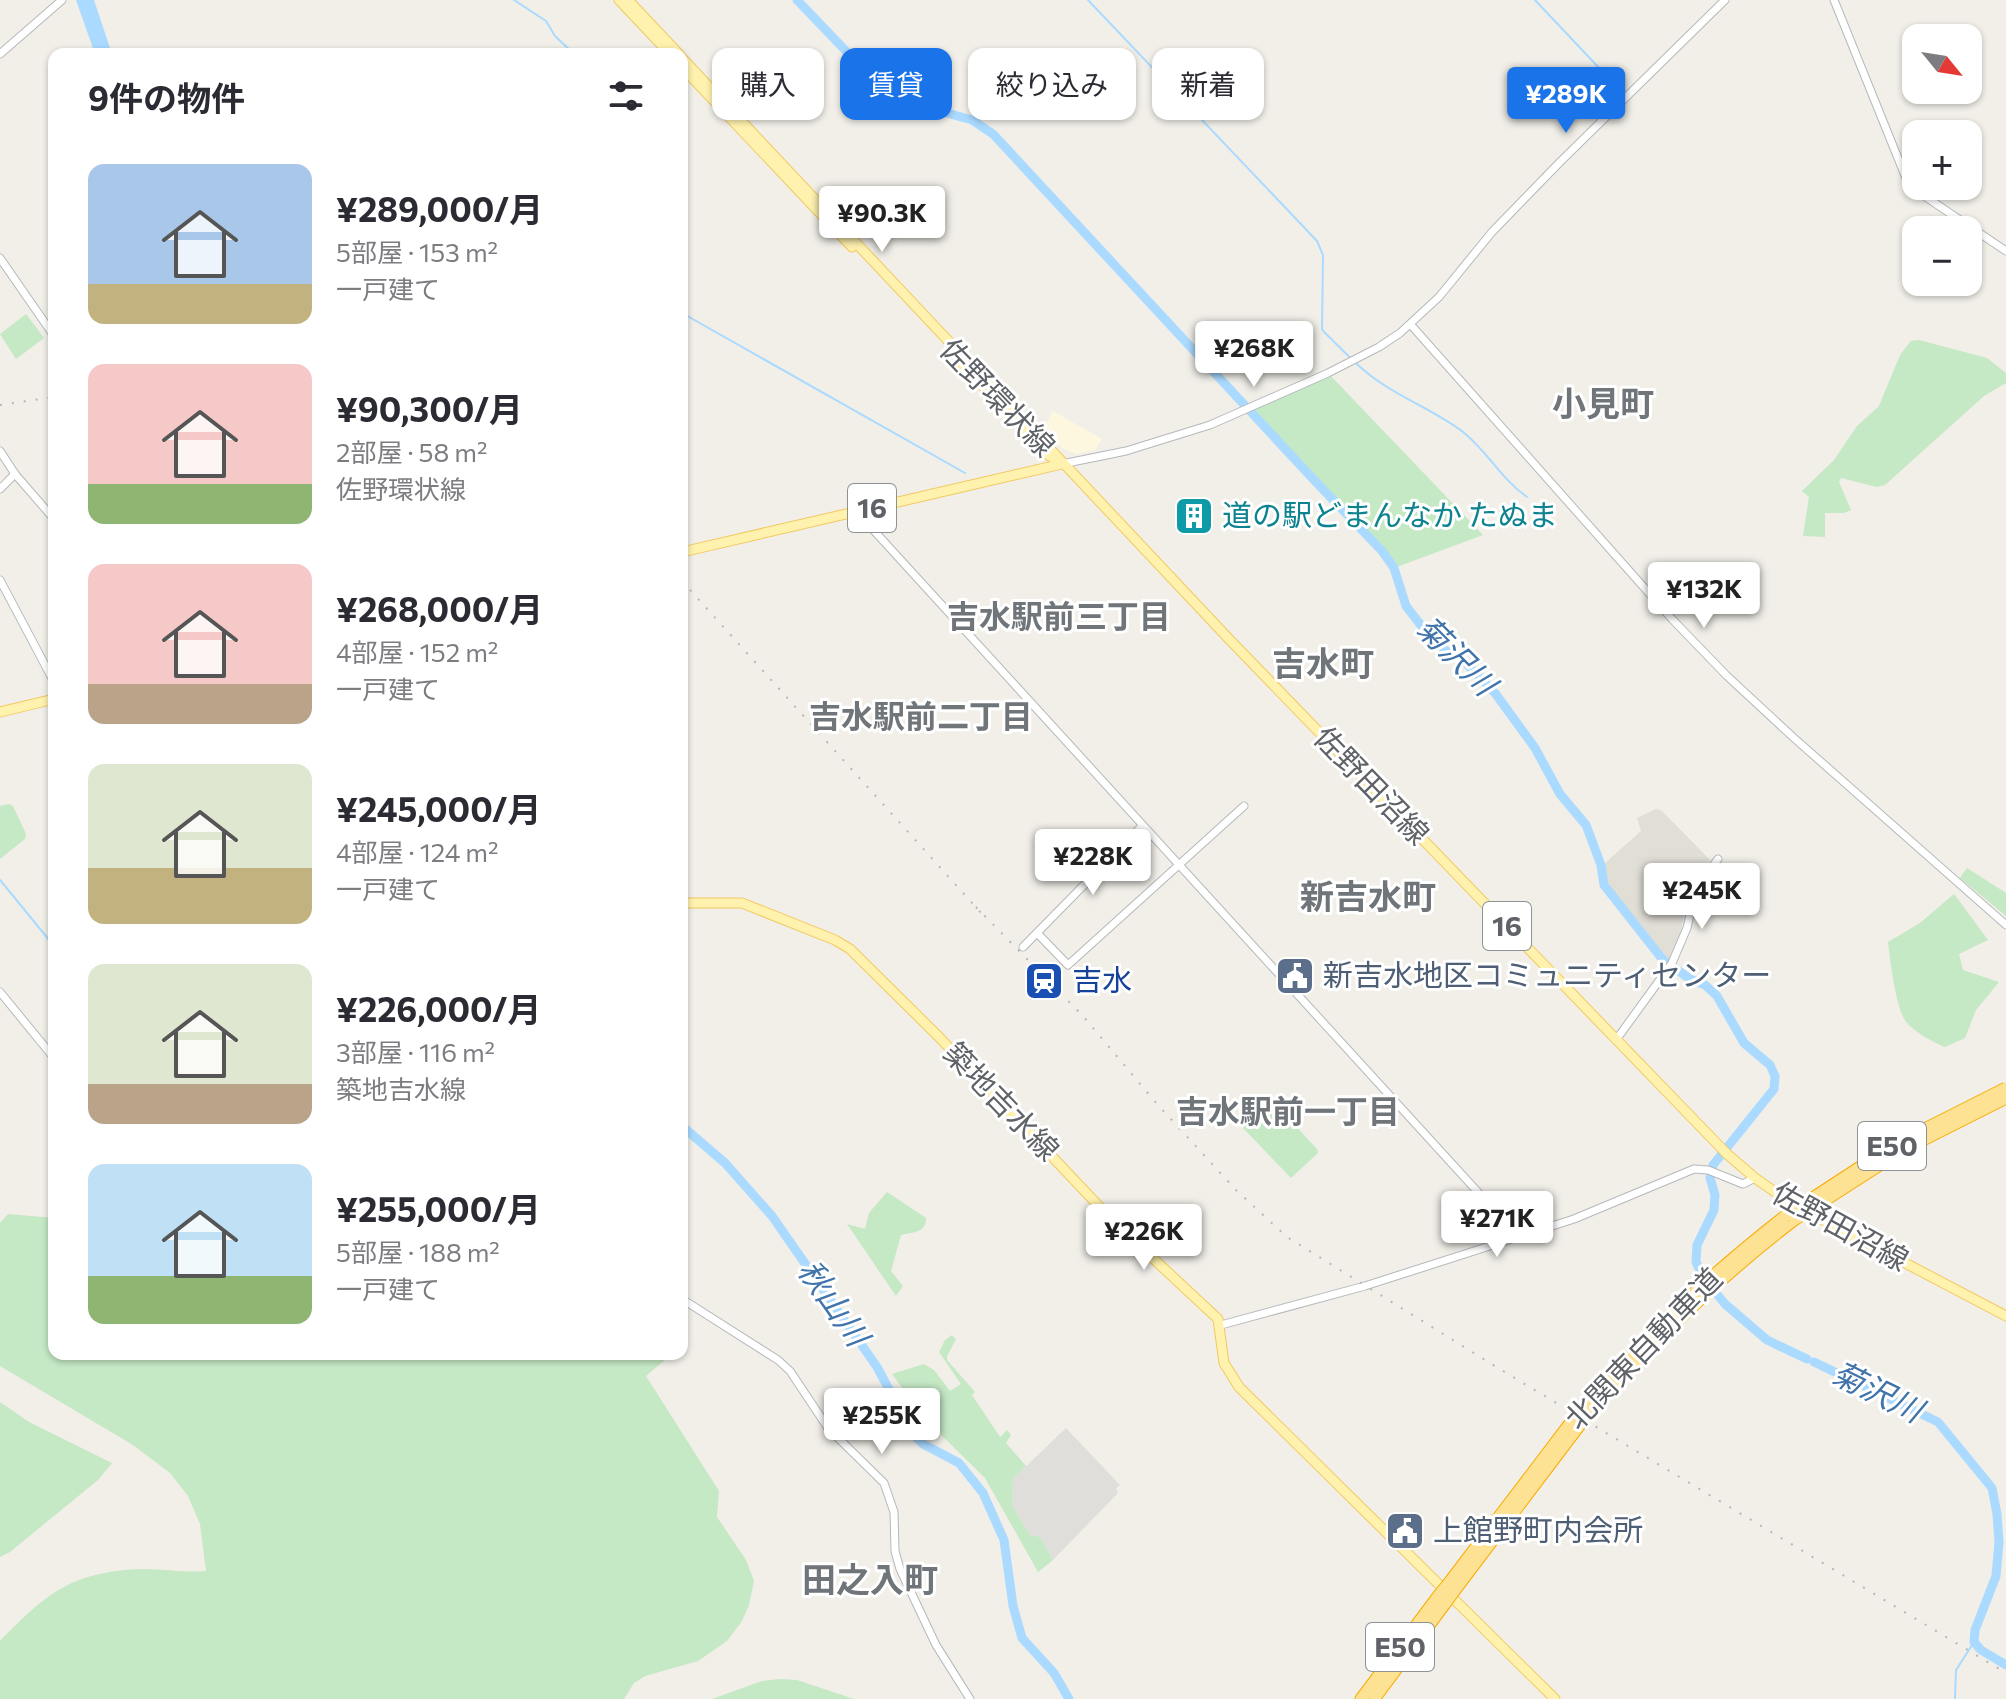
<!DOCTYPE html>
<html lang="ja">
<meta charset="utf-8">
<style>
:root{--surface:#fff;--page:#f2f2f3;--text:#2b2b33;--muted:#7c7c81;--accent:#1a73e8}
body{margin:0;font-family:Commissioner,"Noto Sans JP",sans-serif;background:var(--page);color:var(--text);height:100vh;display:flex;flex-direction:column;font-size:30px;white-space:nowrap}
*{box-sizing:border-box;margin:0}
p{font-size:26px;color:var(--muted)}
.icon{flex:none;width:44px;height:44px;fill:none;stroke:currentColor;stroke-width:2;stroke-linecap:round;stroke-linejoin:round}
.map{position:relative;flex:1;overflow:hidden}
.panel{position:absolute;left:48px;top:48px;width:640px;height:1312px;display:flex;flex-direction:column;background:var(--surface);border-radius:16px;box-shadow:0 2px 6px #0004}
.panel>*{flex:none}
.guide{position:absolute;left:712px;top:48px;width:760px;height:72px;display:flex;gap:16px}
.needle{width:52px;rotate:120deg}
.tools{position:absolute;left:1902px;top:24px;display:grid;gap:16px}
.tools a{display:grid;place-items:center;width:80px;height:80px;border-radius:16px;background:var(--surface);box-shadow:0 2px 6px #0004;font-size:40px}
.price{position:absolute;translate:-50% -68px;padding:0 18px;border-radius:8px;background:#fff;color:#222;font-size:26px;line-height:52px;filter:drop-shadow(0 2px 4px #0008)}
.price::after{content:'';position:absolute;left:50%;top:48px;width:24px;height:18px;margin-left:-12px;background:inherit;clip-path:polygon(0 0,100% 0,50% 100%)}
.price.selected{background:var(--accent);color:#fff}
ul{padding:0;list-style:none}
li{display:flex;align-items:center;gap:24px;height:200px;padding:0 40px}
li span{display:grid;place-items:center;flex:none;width:224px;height:160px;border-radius:16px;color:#555}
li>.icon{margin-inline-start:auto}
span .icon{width:96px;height:96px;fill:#fffc;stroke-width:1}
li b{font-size:34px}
h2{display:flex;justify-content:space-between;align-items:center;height:96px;padding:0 40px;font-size:34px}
.pill{padding:0 28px;border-radius:16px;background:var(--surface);box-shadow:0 2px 6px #0004;font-size:28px;line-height:72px}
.pill.selected{background:var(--accent);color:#fff}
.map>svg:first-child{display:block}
</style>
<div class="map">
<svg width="2006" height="1699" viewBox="0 0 2006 1699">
<rect width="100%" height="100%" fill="#f1efe8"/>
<path fill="#fef7e0" d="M1053,411L1102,439L1095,450L1076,454L1062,448L1043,429Z"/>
<path fill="#e0deda" d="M1066,1428L1120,1485L1116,1488L1118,1493L1053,1560L1040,1537L1030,1535L1012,1505L1013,1479Z"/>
<path fill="#e1ded6" d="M1656,809L1661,810L1710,860L1691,886L1679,938L1668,961L1616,896L1608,883L1604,864L1641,831L1637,818Z"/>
<g fill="#c5e8c5">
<path d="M26,314L44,338L16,359L0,334Z"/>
<path d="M1919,340L1987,358L2006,373V383L1984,396L1885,485L1877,487L1841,478L1839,482L1851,510L1844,513H1825V537L1803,536L1809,497L1802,491L1834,460L1857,426L1879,406L1900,355L1911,341Z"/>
<path d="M1328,373L1483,535L1394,568L1382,551L1288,451L1252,407Z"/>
<path d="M9,804L13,806L26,834L25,839L0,859V806Z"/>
<path d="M1967,868L2006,893V916L1960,878Z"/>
<path d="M1954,894L1988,940L1959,954L1963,970L1999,982L1976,1010L1965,1038L1945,1047C1933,1042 1916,1033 1907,1023C1896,1011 1890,959 1888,942L1920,923Z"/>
<path d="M1268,1100H1272L1317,1149L1318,1153L1291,1178L1243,1128V1124Z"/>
<path d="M887,1192L926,1218C926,1233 913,1232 901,1235L891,1271L903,1286L896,1296L847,1224L865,1229L869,1213Z"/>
<path d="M8,1214L54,1218V1354H672L646,1376L719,1491L717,1517L746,1560L754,1581L749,1605L742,1621L727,1641L698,1661L645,1676L634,1683L624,1699H0V1641C48,1592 73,1571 144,1569C165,1569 186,1573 206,1571L200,1524L188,1496L170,1473L133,1445L0,1366V1223Z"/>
<path d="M952,1335L956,1339L947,1356V1360L975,1392L972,1395L1000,1437L1007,1430L1011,1435L1006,1443L1026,1466L1013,1479L1012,1505L1030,1535L1040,1537L1053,1560L1038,1572L985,1478L926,1420L892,1374L924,1364L934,1370L950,1391L961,1384L939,1352L945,1340Z"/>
<path d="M0,1402L29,1422L112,1463L98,1480L10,1552L0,1557Z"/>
<path d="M780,1679L797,1680L854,1699H712L762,1681Z"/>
</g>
<path fill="#aadaff" d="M76,0H94L112,54H95Z"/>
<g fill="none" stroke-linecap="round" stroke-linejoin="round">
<g stroke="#aadaff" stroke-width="2">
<path d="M514,0L546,21L555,36L574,54"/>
<path d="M1088,0L1317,241L1323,255L1322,329L1324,332C1344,351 1361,371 1384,385C1410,402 1438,413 1463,432C1487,451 1502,480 1527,497"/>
<path d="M1535,0L1618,88"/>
<path d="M682,313L965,473"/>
<path d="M0,880L54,946"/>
<path d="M1955,1699L1956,1670L1974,1642"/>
</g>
<g stroke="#aadaff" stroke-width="9">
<path d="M797,0L890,97L972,120L993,134L1314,480L1382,551L1394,568L1406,606L1423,628L1445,650L1462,659L1495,693L1535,748L1560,794L1586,825L1601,865L1604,885L1663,960L1690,979L1705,985L1717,996L1744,1043L1770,1065L1775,1076L1774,1089L1713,1165L1710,1178L1715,1195L1714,1210L1697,1245L1696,1262L1703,1277L1725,1304L1767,1340L1807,1359"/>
<path d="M682,1126L725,1163L772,1216L877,1367L913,1434L923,1444L959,1463L983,1493L1004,1540L1013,1606L1022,1638L1054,1673L1069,1699"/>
<path d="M1814,1362L1938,1422L1992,1488L1997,1514L1999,1542L1996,1576L1975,1630L1974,1642L1981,1650L2006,1665"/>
</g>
<g stroke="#b5b8bc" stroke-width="9">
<g id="minor">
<path d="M1834,0L1906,178L1917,191L2006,251"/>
<path d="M0,54L62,0"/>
<path d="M0,258L54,336"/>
<path d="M1411,325L1672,619L1726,675L1794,738L2006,925"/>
<path d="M0,451L15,474L54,519"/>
<path d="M1062,464L1126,451L1210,425L1328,373L1379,347L1400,333L1439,297L1492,232L1560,162L1725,0"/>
<path d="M0,489L15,474"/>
<path d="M856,511L1518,1236"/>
<path d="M0,580L54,682"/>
<path d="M1037,933L1068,965L1244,806"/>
<path d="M1023,947L1142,826"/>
<path d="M0,992L54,1058"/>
<path d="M1616,1040L1672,963L1687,928L1696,888L1718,859"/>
<path d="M682,1299L778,1360L790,1371L828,1428L884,1483L894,1512L895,1551L900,1569L936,1645L970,1699"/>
<path d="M1221,1325L1365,1286L1574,1219L1694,1169L1708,1170L1743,1184L1755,1178"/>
</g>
</g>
<g stroke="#f2c960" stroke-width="11">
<g id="major">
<path d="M619,0L670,54"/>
<path d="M628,0L679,54"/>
<path d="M682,58L1228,638L1727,1154L1755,1178L1791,1203L2006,1316"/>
<path d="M682,67L852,247"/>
<path d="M963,365L1045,453L1056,460"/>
<path d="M682,552L1062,464"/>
<path d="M0,712L54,699"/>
<path d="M682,903H742L835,940L850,949L938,1036L1113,1221L1218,1319L1224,1363L1239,1387L1555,1699"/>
</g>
</g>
<g stroke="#f9ab00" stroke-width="13">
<g id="highway">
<path d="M1585,1406C1645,1335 1712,1273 1785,1216"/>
<path d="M1592,1410C1654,1340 1720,1277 1794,1220"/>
<path d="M1448,1584L1571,1422"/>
<path d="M1455,1590L1579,1426"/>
<path d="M1361,1699L1439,1595"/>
<path d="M1374,1699L1447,1601"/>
</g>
</g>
<use href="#minor" stroke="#fff" stroke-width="7"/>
<use href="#major" stroke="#fff2af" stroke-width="9"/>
<use href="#highway" stroke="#fde293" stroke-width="11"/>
<g stroke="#b6b7b8" stroke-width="2" stroke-dasharray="2 10" stroke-linecap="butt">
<path d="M0,405L54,397"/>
<path d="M682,581L982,914"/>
<path d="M976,907L1083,1016L1157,1104L1236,1190L1287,1237L1498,1368L2006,1673"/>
</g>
<g stroke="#f9ab00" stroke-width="13" stroke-linecap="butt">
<g id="highway-bridge">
<path d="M1785,1216L1897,1143L2006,1088"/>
<path d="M1794,1220L1903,1150L2006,1098"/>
<path d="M1571,1422L1585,1406"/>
<path d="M1579,1426L1592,1410"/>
<path d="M1439,1595L1448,1584"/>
<path d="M1447,1601L1455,1590"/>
</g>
</g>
<use href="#highway-bridge" stroke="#fde293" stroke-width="11"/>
</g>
<defs>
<g id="building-square" transform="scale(2)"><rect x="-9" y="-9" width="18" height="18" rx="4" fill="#0f9aa8" stroke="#fff"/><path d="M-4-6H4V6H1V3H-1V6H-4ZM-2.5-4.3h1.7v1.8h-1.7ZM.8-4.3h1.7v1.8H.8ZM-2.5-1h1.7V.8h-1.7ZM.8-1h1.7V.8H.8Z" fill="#fff"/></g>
<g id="civic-square" transform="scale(2)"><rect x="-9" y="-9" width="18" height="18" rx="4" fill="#5c6f8a" stroke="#fff"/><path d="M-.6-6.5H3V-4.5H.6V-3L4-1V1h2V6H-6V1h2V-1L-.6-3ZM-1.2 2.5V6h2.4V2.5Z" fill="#fff"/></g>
<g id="station-square" transform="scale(2)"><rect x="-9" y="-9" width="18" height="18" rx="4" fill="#1a4fb4" stroke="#fff"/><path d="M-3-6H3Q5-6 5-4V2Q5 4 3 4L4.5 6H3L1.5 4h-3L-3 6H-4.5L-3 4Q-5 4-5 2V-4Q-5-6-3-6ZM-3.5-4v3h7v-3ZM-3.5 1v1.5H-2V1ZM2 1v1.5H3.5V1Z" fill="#fff"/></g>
</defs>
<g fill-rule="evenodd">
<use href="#building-square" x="1194" y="516"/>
<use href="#civic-square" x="1295" y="976"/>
<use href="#station-square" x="1044" y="981"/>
<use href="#civic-square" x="1405" y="1531"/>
</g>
<g text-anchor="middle" stroke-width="6" stroke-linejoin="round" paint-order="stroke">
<g fill="#fff" stroke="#8f9295" stroke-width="2">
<rect x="848" y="484" width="48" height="48" rx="6"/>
<rect x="1483" y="902" width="48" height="48" rx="6"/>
<rect x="1858" y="1122" width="68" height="48" rx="6"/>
<rect x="1366" y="1623" width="68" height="48" rx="6"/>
</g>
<g font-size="28" font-weight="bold" fill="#5f6368">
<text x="872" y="518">16</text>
<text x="1507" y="936">16</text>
<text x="1892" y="1156">E50</text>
<text x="1400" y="1657">E50</text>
</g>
<g font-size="30" fill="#5f6368" stroke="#fff">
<text transform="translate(997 398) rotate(46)" y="10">佐野環状線</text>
<text transform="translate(1371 786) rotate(46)" y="10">佐野田沼線</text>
<text transform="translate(1001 1102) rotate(46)" y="10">築地吉水線</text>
<text transform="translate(1840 1227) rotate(29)" y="10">佐野田沼線</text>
<text transform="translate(1644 1349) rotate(-46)" y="10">北関東自動車道</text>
</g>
<g font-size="30" fill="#0d838f" stroke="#fff" text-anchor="start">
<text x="1222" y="526">道の駅どまんなか たぬま</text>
</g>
<g font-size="30" fill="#4e5e75" stroke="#fff" text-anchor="start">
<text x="1323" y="986">新吉水地区コミュニティセンター</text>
<text x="1433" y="1541">上館野町内会所</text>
</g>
<g font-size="30" fill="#164399" stroke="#fff" text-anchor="start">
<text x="1072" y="991">吉水</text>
</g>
<g font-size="32" font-weight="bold" fill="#70757a" stroke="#fff">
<text x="1059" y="628">吉水駅前三丁目</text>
<text x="921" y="728">吉水駅前二丁目</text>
<text x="1288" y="1123">吉水駅前一丁目</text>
</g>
<g font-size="32" font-style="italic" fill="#4174aa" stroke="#fff">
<text transform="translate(1456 656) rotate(45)" y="11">菊沢川</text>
<text transform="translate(833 1303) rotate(55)" y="11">秋山川</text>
<text transform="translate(1877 1392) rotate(26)" y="11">菊沢川</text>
</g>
<g font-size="34" font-weight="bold" fill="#70757a" stroke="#fff">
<text x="1603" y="416">小見町</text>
<text x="1323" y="676">吉水町</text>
<text x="1368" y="909">新吉水町</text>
<text x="870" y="1592">田之入町</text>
</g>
</g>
</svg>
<div class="tools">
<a><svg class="needle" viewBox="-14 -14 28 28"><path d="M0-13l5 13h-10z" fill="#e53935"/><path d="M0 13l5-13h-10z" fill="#7c7c81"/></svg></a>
<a>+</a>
<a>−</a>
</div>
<b class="price selected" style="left:1566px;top:135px">¥289K</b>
<b class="price" style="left:882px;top:254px">¥90.3K</b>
<b class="price" style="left:1254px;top:389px">¥268K</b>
<b class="price" style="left:1704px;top:630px">¥132K</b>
<b class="price" style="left:1093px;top:897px">¥228K</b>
<b class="price" style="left:1702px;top:931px">¥245K</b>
<b class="price" style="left:1497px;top:1259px">¥271K</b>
<b class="price" style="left:1144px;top:1272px">¥226K</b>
<b class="price" style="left:882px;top:1456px">¥255K</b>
<div class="guide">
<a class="pill">購入</a>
<a class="pill selected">賃貸</a>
<a class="pill">絞り込み</a>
<a class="pill">新着</a>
</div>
<section class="panel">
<h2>9件の物件<svg class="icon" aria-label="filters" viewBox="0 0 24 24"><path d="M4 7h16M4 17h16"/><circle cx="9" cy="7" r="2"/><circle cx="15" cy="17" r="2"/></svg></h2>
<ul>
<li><span style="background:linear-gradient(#a9c7e8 75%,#c2b280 0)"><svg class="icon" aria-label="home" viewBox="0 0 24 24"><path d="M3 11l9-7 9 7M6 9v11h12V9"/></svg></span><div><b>¥289,000/月</b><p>5部屋 · 153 m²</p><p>一戸建て</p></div></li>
<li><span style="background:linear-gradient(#f6c9c9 75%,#8fb573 0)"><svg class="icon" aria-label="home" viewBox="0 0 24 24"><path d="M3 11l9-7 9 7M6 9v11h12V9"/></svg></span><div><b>¥90,300/月</b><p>2部屋 · 58 m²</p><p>佐野環状線</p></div></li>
<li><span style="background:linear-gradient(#f6c9c9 75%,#b9a48a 0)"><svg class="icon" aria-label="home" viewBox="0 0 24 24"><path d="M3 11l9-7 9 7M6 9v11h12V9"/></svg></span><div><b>¥268,000/月</b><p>4部屋 · 152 m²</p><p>一戸建て</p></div></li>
<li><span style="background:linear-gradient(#dfe7d0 65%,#c2b280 0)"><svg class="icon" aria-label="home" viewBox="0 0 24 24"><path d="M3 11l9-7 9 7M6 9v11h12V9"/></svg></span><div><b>¥245,000/月</b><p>4部屋 · 124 m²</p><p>一戸建て</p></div></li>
<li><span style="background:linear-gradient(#dfe7d0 75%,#b9a48a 0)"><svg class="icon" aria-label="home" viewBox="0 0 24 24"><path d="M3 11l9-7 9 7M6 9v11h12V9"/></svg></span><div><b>¥226,000/月</b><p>3部屋 · 116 m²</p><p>築地吉水線</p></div></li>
<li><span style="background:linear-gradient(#bfe0f5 70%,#8fb573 0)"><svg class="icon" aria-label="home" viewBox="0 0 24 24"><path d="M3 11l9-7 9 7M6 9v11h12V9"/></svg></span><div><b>¥255,000/月</b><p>5部屋 · 188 m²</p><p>一戸建て</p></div></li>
</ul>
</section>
</div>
